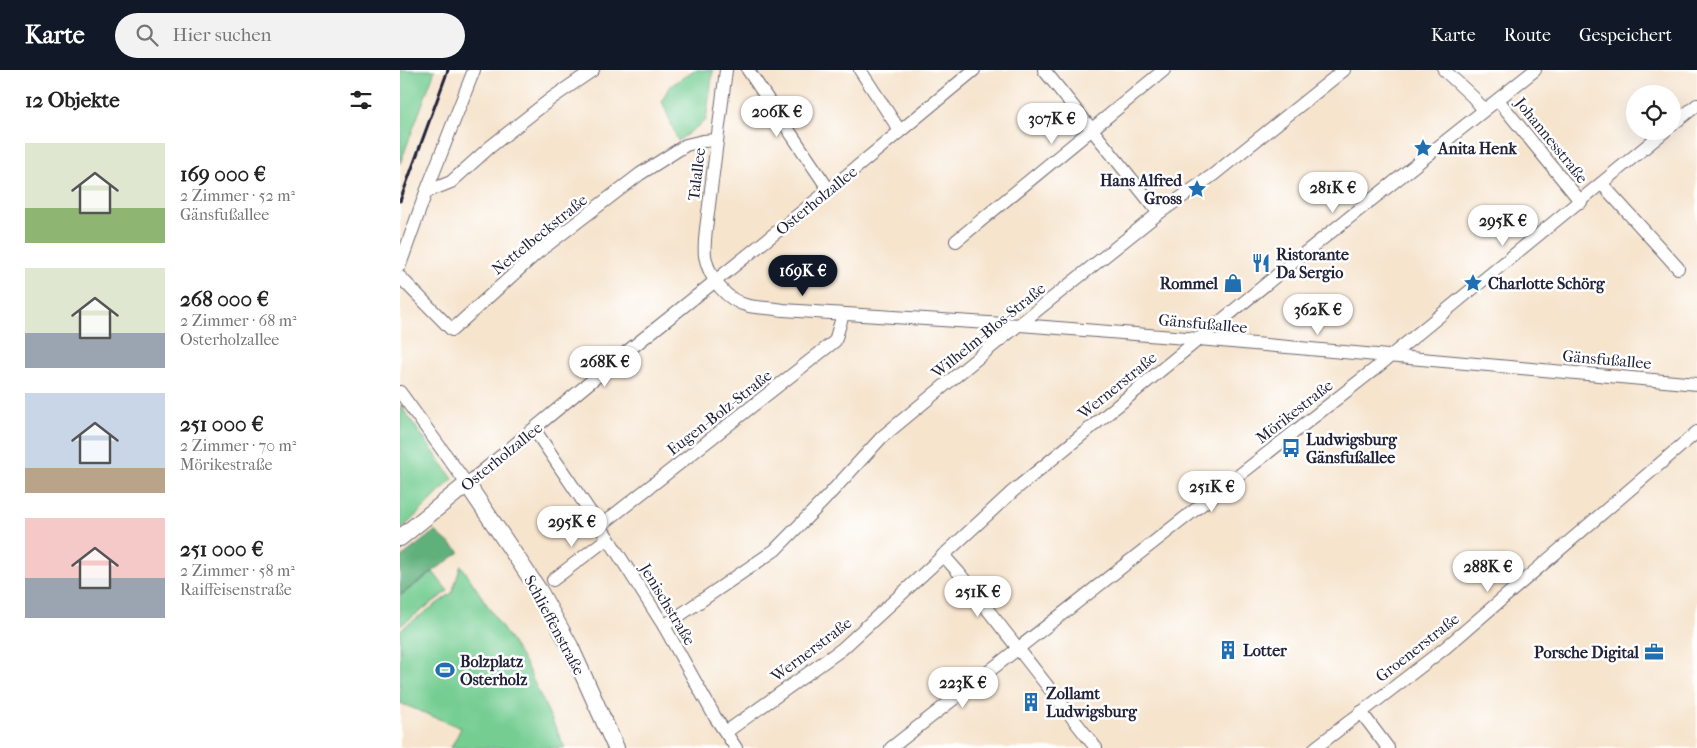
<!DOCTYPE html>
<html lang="de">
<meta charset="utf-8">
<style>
:root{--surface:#fff;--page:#f2f2f2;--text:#222;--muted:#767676;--accent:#111827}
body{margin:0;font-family:"IM FELL French Canon",serif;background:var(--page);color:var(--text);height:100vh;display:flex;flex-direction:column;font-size:19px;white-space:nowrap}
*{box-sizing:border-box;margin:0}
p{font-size:16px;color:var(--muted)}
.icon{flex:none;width:28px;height:28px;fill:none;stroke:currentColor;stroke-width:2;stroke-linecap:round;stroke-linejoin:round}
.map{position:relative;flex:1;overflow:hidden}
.panel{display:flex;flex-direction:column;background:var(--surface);width:400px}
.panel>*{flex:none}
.controls{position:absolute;left:1226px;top:15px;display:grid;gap:10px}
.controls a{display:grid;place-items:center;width:55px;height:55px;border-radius:50%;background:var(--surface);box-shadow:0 5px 20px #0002;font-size:25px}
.price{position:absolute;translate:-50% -42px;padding:0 11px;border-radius:18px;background:#fff;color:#222;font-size:16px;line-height:32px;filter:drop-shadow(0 1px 2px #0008)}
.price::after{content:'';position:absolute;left:50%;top:30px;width:15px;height:11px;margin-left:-8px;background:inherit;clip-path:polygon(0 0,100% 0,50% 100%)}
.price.active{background:var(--accent);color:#fff}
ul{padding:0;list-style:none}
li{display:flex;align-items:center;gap:15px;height:125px;padding:0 25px}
li span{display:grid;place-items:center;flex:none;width:140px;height:100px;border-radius:0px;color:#555}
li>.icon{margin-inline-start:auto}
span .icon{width:60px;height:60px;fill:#fffc;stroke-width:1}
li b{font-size:21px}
h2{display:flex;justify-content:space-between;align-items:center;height:60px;padding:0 25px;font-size:21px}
header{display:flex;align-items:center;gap:30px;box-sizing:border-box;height:70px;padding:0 25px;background:var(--accent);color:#fff}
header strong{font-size:24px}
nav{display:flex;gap:28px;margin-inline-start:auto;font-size:18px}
.search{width:350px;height:45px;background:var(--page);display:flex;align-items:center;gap:12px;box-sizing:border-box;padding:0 18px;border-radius:28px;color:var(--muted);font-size:19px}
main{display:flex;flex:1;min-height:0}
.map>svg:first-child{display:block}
</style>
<header>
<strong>Karte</strong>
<div class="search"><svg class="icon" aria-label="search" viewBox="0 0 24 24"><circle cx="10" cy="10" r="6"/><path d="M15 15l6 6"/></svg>Hier suchen</div>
<nav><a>Karte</a><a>Route</a><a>Gespeichert</a></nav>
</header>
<main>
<section class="panel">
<h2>12 Objekte<svg class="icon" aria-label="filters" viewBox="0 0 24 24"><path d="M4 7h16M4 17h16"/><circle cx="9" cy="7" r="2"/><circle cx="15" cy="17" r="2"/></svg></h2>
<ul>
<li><span style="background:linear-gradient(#dfe7d0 65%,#8fb573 0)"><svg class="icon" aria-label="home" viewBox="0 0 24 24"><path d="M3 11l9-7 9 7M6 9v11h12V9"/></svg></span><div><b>169 000 €</b><p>2 Zimmer · 52 m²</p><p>Gänsfußallee</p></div></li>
<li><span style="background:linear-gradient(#dfe7d0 65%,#9aa5b1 0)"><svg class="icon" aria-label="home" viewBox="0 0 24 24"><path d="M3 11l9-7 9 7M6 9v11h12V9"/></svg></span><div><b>268 000 €</b><p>2 Zimmer · 68 m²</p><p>Osterholzallee</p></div></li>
<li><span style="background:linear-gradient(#c9d6e8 75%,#b9a48a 0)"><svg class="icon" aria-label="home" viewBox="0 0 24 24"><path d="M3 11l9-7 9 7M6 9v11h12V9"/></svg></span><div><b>251 000 €</b><p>2 Zimmer · 70 m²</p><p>Mörikestraße</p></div></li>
<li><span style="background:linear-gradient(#f6c9c9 60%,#9aa5b1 0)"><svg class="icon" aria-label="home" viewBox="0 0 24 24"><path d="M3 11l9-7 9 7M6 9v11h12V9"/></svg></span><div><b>251 000 €</b><p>2 Zimmer · 58 m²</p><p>Raiffeisenstraße</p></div></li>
</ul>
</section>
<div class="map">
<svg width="1297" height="678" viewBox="0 0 1297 678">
<rect width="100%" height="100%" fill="#fff"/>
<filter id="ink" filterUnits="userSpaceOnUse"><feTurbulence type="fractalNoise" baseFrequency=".02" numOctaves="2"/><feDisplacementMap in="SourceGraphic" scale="10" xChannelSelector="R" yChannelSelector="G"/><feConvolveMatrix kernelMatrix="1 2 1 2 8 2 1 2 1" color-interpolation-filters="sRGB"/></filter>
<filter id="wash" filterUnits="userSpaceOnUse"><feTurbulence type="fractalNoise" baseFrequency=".0096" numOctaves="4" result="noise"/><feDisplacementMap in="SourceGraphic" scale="20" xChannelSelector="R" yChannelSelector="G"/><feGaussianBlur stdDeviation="1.12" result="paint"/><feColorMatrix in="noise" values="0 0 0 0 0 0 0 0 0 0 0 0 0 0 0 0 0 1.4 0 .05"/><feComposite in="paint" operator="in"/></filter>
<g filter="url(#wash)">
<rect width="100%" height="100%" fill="#f6e4cd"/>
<g fill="#75cd92" stroke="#4c7866">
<path d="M0,0H35L0,94Z"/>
<path d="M294,0H313L306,50L278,71L262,31L269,17Z"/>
<path d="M0,335L53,409L0,461Z"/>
<path d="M61,495L125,593L165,678H51L61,658L0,633V560L52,523Z"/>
<path d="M33,502L48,521L0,556V526Z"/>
</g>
<path fill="#60b07c" stroke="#41695c" d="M35,461L60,482L0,525V488Z"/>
</g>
<g filter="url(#ink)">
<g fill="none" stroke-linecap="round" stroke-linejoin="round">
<g stroke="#6c666e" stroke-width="14">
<g id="minor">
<path d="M326,0L306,159C305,168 304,177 305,186C309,208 326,231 349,236C360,238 372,238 383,240L620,255L799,269L1297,314"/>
<path d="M348,0L429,120"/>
<path d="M460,0L500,61"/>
<path d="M644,0L759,143"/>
<path d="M1044,0L1073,27L1084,40"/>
<path d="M1098,30L1181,132"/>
<path d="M1272,55L1297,35"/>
<path d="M1202,114L1278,198"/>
<path d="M26,122L51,112L90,77L152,28L193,0"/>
<path d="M556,171L764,0"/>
<path d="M0,195L26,122L74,0"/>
<path d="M0,207L52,260L137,183L240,104L286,75L303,71L317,70"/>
<path d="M0,322L67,414L229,280L429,120L574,0"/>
<path d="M134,359L208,468L264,556L315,647L336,678"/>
<path d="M200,456L435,271L443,244"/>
<path d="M543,485L559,503L696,678"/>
<path d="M153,510L208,468"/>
<path d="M264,556L375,480L425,429L482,367L591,277L759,143L813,105L944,0"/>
<path d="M961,642L988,678"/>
<path d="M326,662L442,579L612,422L887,197L1135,0"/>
<path d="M491,678L976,298L1265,61"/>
<path d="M915,678L1045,578L1297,362"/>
</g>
</g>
<g stroke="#6c666e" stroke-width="18">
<path id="tertiary" d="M0,468L67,414L140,522L170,576L216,678"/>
</g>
<use href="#minor" stroke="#fff" stroke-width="12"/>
<use href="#tertiary" stroke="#fff" stroke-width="16"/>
<path stroke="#22223b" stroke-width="3" d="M0,131L48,0"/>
</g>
</g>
<defs>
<g id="sight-bare" transform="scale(1.5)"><path d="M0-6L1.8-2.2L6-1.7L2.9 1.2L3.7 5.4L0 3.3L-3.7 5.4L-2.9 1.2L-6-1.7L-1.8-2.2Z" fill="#1f6fb2" stroke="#fff" stroke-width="2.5" paint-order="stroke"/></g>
<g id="restaurant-bare" transform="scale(1.5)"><path d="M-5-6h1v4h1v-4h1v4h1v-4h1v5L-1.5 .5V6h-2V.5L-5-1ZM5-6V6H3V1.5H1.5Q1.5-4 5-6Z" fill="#1f6fb2" stroke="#fff" stroke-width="2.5" paint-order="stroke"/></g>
<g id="shop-bare" transform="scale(1.5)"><path d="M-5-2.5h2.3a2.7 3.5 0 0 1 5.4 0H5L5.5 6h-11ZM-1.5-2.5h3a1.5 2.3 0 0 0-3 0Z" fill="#1f6fb2" stroke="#fff" stroke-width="2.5" paint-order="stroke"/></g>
<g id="bus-bare" transform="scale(1.5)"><path d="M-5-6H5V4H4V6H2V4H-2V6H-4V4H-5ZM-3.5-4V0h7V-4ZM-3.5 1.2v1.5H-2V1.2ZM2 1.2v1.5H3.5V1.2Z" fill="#1f6fb2" stroke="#fff" stroke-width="2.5" paint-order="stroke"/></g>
<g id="building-bare" transform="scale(1.5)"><path d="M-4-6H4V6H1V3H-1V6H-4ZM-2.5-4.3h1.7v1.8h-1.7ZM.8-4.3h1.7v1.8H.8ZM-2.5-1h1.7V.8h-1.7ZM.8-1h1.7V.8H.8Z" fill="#1f6fb2" stroke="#fff" stroke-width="2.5" paint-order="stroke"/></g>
<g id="office-bare" transform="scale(1.5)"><path d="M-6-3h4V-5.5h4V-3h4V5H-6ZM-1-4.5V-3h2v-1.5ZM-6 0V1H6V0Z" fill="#1f6fb2" stroke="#fff" stroke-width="2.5" paint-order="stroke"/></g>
<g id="stadium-bare" transform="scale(1.5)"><path d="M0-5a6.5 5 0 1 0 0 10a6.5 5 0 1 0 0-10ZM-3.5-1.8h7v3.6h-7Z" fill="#1f6fb2" stroke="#fff" stroke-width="2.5" paint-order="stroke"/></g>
</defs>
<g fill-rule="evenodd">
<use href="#sight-bare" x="1023" y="78"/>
<use href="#sight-bare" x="797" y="119"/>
<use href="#restaurant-bare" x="861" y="193"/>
<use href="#shop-bare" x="833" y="213"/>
<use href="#sight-bare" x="1073" y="213"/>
<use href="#bus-bare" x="891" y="378"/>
<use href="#building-bare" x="828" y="580"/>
<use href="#office-bare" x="1254" y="582"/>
<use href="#stadium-bare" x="45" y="600"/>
<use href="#building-bare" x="631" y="632"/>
</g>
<g text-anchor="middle" stroke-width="5" stroke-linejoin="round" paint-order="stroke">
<g font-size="16" fill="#22223b" stroke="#fff">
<text transform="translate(1152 70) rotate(51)" y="6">Johannesstraße</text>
<text transform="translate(296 104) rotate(-83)" y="6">Talallee</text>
<text transform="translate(416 130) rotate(-39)" y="6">Osterholzallee</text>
<text transform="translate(139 164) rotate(-39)" y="6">Nettelbeckstraße</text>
<text transform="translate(803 253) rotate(5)" y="6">Gänsfußallee</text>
<text transform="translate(588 260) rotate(-39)" y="6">Wilhelm-Blos-Straße</text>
<text transform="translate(1207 289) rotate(5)" y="6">Gänsfußallee</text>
<text transform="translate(717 315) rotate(-39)" y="6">Wernerstraße</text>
<text transform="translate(894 341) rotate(-38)" y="6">Mörikestraße</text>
<text transform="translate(319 342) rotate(-38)" y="6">Eugen-Bolz-Straße</text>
<text transform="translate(101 386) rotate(-39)" y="6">Osterholzallee</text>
<text transform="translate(268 534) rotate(59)" y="6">Jenischstraße</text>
<text transform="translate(155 555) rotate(62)" y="6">Schlieffenstraße</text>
<text transform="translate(1017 577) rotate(-38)" y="6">Groenerstraße</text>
<text transform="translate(411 579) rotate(-37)" y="6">Wernerstraße</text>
</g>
<g font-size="16" font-weight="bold" fill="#22223b" stroke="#fff" text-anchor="start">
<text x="1038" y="84">Anita Henk</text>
<text x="782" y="116" text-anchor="end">Hans Alfred<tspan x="782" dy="18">Gross</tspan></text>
<text x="876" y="190">Ristorante<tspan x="876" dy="18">Da Sergio</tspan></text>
<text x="818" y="219" text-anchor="end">Rommel</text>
<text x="1088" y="219">Charlotte Schörg</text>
<text x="906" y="375">Ludwigsburg<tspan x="906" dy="18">Gänsfußallee</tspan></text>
<text x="843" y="586">Lotter</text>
<text x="1239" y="588" text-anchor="end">Porsche Digital</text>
<text x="60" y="597">Bolzplatz<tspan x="60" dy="18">Osterholz</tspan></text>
<text x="646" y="629">Zollamt<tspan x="646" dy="18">Ludwigsburg</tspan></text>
</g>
</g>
</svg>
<div class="controls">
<a><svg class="icon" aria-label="locate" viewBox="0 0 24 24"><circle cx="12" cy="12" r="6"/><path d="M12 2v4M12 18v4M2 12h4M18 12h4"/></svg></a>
</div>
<b class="price" style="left:377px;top:68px">206K €</b>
<b class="price" style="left:652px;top:75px">307K €</b>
<b class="price" style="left:933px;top:144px">281K €</b>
<b class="price" style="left:1103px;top:177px">295K €</b>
<b class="price active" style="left:403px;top:227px">169K €</b>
<b class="price" style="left:918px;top:266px">362K €</b>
<b class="price" style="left:205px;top:318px">268K €</b>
<b class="price" style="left:812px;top:443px">251K €</b>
<b class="price" style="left:172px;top:478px">295K €</b>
<b class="price" style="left:1088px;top:523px">288K €</b>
<b class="price" style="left:578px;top:548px">251K €</b>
<b class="price" style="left:563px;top:639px">223K €</b>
</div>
</main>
